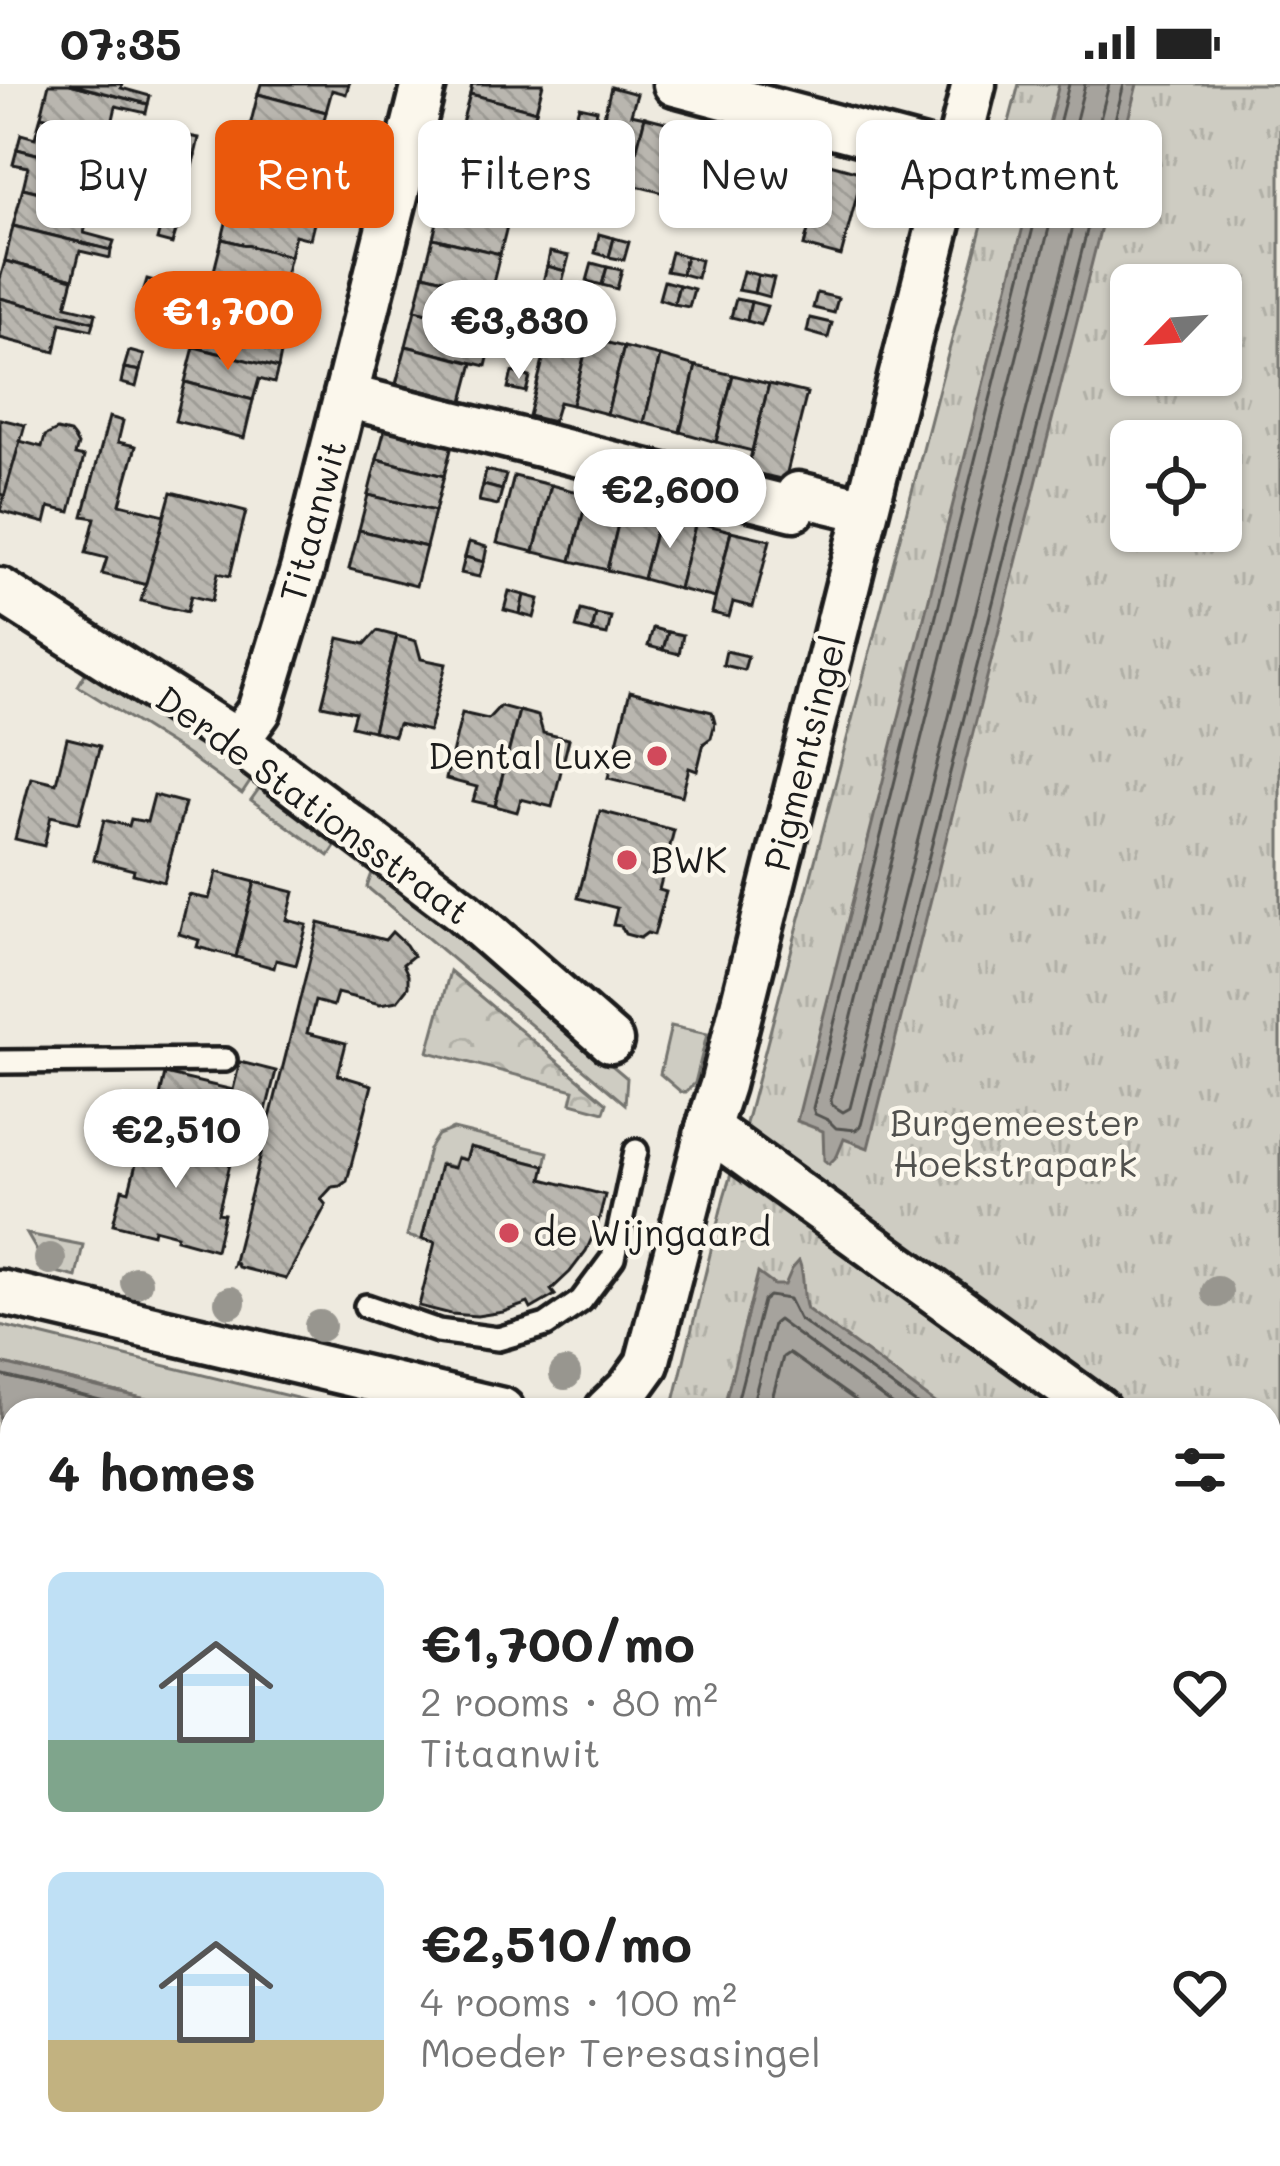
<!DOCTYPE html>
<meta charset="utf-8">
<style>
:root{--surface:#fff;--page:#f6f6f6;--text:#222;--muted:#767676;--accent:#ea580c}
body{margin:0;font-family:Mali,sans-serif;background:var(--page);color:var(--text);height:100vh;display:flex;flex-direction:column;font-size:45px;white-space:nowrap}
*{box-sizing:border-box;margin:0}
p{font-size:39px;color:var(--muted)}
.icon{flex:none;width:66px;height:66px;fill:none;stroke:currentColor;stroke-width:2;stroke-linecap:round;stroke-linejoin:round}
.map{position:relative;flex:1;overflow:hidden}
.sheet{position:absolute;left:0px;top:1314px;width:1281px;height:768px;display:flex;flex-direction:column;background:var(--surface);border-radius:36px 36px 0 0;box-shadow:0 3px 9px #0004}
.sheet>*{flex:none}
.top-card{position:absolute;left:36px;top:36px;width:1209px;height:108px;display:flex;gap:24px}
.needle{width:78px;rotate:245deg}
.fabs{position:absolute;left:1110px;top:180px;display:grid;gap:24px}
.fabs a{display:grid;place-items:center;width:132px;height:132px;border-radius:18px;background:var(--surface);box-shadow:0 3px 9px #0004;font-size:60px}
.price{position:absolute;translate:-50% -102px;padding:0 27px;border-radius:42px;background:#fff;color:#222;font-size:39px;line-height:78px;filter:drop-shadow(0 3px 6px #0008)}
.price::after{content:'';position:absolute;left:50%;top:72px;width:36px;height:27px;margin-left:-18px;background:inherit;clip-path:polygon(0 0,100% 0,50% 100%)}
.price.selected{background:var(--accent);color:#fff}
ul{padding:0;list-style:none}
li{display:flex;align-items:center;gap:36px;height:300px;padding:0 48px}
li span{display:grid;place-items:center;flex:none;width:336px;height:240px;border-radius:18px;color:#555}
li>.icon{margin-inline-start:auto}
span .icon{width:144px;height:144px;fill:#fffc;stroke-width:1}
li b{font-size:51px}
h2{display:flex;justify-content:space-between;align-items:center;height:144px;padding:0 48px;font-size:51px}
.tag{padding:0 42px;border-radius:18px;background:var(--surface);box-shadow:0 3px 9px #0004;font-size:42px;line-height:108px}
.tag.selected{background:var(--accent);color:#fff}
.status{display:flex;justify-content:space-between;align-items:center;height:84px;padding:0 60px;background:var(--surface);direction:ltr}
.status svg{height:33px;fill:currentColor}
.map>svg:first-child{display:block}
</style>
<div class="status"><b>07:35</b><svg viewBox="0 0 49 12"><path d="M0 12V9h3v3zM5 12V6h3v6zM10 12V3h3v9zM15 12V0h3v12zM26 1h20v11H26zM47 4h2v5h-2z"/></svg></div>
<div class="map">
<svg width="1280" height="2082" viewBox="0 0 1280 2082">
<defs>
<pattern id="forest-crowns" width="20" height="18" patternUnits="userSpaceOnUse" patternTransform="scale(3)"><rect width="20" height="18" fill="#ceccc2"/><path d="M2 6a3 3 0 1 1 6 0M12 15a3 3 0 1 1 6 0" fill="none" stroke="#b0afa6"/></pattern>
<pattern id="park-tufts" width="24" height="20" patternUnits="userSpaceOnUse" patternTransform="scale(3)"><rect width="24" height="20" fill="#ceccc2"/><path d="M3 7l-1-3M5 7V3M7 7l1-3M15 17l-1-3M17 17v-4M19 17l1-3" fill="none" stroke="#b0afa6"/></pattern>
<pattern id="building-back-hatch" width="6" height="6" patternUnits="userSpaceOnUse" patternTransform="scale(3)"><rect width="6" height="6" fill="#b9b6af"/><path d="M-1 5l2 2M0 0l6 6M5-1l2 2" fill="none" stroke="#9e9c96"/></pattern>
</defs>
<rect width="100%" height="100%" fill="#eeeadf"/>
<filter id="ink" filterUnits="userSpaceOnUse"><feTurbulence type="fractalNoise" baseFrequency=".00833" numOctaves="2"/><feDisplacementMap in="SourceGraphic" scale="24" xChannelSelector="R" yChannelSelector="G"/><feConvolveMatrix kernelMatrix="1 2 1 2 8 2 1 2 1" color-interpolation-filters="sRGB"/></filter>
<g filter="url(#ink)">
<g fill="#ceccc2" stroke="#75746f" stroke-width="3">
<path d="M89,583L254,692L242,710L182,667L78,602Z"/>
<path d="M263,699L341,754L329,772L251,716Z"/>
<path d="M375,781L627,994L625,1020L367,803Z"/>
<path d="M671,942L707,950L695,999L686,1008H681L660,990Z"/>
<path d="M453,1045L548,1068L545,1082L471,1063L467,1076L457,1073L453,1083L441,1080L422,1156L407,1152L429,1065L438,1051Z"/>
<path d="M27,1150L83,1161L76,1193L48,1186Z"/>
<path d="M0,1241L313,1318L318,1326H190L0,1279Z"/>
</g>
<path fill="url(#forest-crowns)" stroke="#75746f" stroke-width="3" d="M450,887L607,1019L604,1028L571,1019L574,1006L428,968Z"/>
<path fill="url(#park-tufts)" stroke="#75746f" stroke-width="3" fill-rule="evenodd" d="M1019,0H1280V2082H614L608,2070H1269V1326H672L724,1113L744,1047ZM1131,201H1221V291H1131ZM1131,357H1221V447H1131Z"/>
<g fill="#a6a39d" stroke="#6f6d69" stroke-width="3">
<path d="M1059,0H1137L868,1064L844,1055L837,1072L829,1080L824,1076L823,1047L797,1037Z"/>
<path d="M799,1177C806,1194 801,1209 807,1225L945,1326H723L758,1189L774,1201H785L792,1185Z"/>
<path d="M0,1279L190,1326H12V1354L0,1350Z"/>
<path d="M716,2070H1053L1063,2082H725Z"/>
</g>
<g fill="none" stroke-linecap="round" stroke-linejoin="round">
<g stroke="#535250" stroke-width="3">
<path d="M1069,0L813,1024L815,1030L828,1036L836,1044L856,1046L861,1041L1124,0"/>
<path d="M1085,0L831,1016L832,1021L843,1028L850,1024L1109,0"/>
<path d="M0,1291L140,1326"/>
<path d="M735,1326L763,1217L769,1212L789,1215L799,1235L925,1326"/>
<path d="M751,1326L773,1240L778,1236L900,1326"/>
<path d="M769,1326L783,1273L789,1269L869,1326"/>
</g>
</g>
<g fill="url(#building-back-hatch)" stroke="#1c1c1c" stroke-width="3">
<path d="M49,0H70L148,20L146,29L116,22L110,49L41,32Z"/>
<path d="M70,0H122L121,4L150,12L148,20Z"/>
<path d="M261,0H349L346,10L332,6L326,28L258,10Z"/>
<path d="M472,0H543L536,27L470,10Z"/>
<path d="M611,3L637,10L631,30L645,33L628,100L590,90Z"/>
<path d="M258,10L326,28L317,63L249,46Z"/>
<path d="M470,10L536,27L527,62L460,46Z"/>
<path d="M579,22L597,26L594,41L575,36Z"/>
<path d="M41,32L110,49L102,78L132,85L130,94L17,65L21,50L35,54Z"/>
<path d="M645,33L681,42L664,109L628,100Z"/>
<path d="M575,36L594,41L590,57L571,52Z"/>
<path d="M681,42L718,52L701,119L664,109Z"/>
<path d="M249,46L317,63L309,99L240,82Z"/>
<path d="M460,46L527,62L518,99L451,82Z"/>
<path d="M183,51L199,54L195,71L180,67Z"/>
<path d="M718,52L754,61L737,127L701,119Z"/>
<path d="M754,61L788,70L772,136L737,127Z"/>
<path d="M17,65L130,94L128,102L98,94L91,121L23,104L28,83L13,80Z"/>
<path d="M180,67L195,71L191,87L175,83Z"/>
<path d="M788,70L826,79L804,162L808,146L772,136Z"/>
<path d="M826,79L863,89L841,172L804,162Z"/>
<path d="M240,82L309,99L302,121L317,125L314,139L231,119Z"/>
<path d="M451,82L518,99L509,134L442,118Z"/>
<path d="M560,94L579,98L575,113L557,108Z"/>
<path d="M23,104L91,121L84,149L114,157L111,166L13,142Z"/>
<path d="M557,108L575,113L571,128L553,124Z"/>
<path d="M442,118L509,134L500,170L433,154Z"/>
<path d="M231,119L314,139L310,155L295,151L290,172L222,155Z"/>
<path d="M165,123L181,127L177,144L161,140Z"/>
<path d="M161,140L177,144L172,160L157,156Z"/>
<path d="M13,142L111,166L110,174L80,167L73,195L5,177Z"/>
<path d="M599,150L614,154L609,173L595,169Z"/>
<path d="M433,154L500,170L491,207L424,190Z"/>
<path d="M614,154L629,158L624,176L609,173Z"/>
<path d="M222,155L290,172L281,208L213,191Z"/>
<path d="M550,168L569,172L565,187L547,182Z"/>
<path d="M671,168L686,172L682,190L666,187Z"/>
<path d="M686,172L701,176L697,194L682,190Z"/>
<path d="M5,177L73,195L66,222L96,229L94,238L0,214V195Z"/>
<path d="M592,179L607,183L602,201L587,197Z"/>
<path d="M547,182L565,187L561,203L543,198Z"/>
<path d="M607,183L622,186L617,205L602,201Z"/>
<path d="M743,187L758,191L754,209L738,206Z"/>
<path d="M424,190L491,207L482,242L415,226Z"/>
<path d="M213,191L281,208L271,244L203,226Z"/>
<path d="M758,191L774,194L769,213L754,209Z"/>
<path d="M147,195L162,199L158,216L142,212Z"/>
<path d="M664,197L679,201L674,220L659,215Z"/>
<path d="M679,201L694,205L689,223L674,220Z"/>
<path d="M817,209L838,214L834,229L813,224Z"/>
<path d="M142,212L158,216L154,232L139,227Z"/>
<path d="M0,214L94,238L92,246L61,239L55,268L0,254Z"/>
<path d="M736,215L751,218L747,237L731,233Z"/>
<path d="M751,218L767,222L761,241L747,237Z"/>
<path d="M203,226L271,244L266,265L281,269L278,284L194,263Z"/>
<path d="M415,226L495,246L486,282L406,262Z"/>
<path d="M810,234L832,239L828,254L807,248Z"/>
<path d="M524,237L543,242L539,257L521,253Z"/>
<path d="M551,245L589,254L572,321L559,318L553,338L529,332Z"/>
<path d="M521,253L539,257L536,272L517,268Z"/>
<path d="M589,254L624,263L607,330L572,321Z"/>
<path d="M406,262L473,279L463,317L396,300Z"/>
<path d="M194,263L278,284L274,299L259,295L253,316L185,298Z"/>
<path d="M624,263L660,272L644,339L607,330Z"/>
<path d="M129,267L144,271L140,287L124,284Z"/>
<path d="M660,272L696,282L680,348L644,339Z"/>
<path d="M696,282L733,291L716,358L680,348Z"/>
<path d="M124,284L140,287L136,303L121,299Z"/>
<path d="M512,288L530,293L526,308L508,304Z"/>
<path d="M733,291L769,300L752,367L716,358Z"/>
<path d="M185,298L253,316L244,354L175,337Z"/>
<path d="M769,300L807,309L785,396L747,387Z"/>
<path d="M109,333L123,337L118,358L136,362L120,420L165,431L147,501L102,490L107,474L86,469L95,434L83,432Z"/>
<path d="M0,335L25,341L5,412L0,410Z"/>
<path d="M387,337L454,354L444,392L377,375Z"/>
<path d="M57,346L70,349L74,354L78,361L75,371L84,373L70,428L49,423L45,439L0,427L20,357L42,363L45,352Z"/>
<path d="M377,375L444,392L435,427L368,411Z"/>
<path d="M486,386L506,391L502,406L483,401Z"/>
<path d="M514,392L551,401L534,468L497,459Z"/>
<path d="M483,401L502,406L498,421L479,417Z"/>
<path d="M551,401L588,411L571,477L534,468Z"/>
<path d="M171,408L246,427L230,492L218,489L212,517L191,512L187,528L141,517Z"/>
<path d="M368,411L435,427L426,463L359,446Z"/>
<path d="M588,411L623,420L607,486L571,477Z"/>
<path d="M623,420L660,429L643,495L607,486Z"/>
<path d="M660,429L696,438L679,505L643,495Z"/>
<path d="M696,438L731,447L715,514L679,505Z"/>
<path d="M359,446L426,463L416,502L349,485Z"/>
<path d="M731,447L770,456L753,523L733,518L729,533L712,529Z"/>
<path d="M469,458L487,463L484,478L465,473Z"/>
<path d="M465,473L484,478L479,493L461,489Z"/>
<path d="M509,507L524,511L520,530L504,526Z"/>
<path d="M524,511L539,515L534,534L520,530Z"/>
<path d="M581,526L596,530L592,548L576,544Z"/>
<path d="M596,530L611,533L607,551L592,548Z"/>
<path d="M653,544L668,548L663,566L648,562Z"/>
<path d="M377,547L397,552L373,647L351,642L355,628L322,621L339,554L365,560Z"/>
<path d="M668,548L683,551L679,570L663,566Z"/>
<path d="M397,552L416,557L421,575L446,580L429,647L398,640L394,652L373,647Z"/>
<path d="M726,567L748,572L744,586L723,581Z"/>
<path d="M630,607L712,628L715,639L711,654L704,659L697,687L689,684L682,712L608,694Z"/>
<path d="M500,622L519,627L495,722L473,717L477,703L446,695L462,629L488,635Z"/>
<path d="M519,627L538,632L543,649L569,655L552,723L521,715L517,728L495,722Z"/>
<path d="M67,654L100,662L79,739L51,732L44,762L15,755L31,693L56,699Z"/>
<path d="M154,711L185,719L164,798L133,790L134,786L94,776L104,736L129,742L131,735L147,738Z"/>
<path d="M600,727L674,746L659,806L666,808L654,851L647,849L640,854L625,850L621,842L613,841L617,824L578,814Z"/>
<path d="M217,788L255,798L236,873L197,863L199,856L179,850L189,811L209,815Z"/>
<path d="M255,798L294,808L287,836L307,841L296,881L276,876L274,884L236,873Z"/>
<path d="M319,839L385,856L392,848L406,861L413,872L403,880L408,891V903L397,917L380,920L337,909L333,922L315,917L307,949L346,959L338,991L372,1001L347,1097L340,1102L332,1103L321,1115L326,1121L286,1195L238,1183L236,1179L233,1181Z"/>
<path d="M240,978L276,987L261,1046L158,1021L165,990L233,1006Z"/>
<path d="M168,1050L211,1061L209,1069L231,1076L218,1129L224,1130L216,1166L176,1155L177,1151L154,1145L153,1150L113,1140L122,1105L129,1107L143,1053L165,1059Z"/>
<path d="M470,1063L545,1082L542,1095L605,1111L597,1143L586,1167L570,1188L551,1206L555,1211L531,1225L528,1219L503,1228L477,1232L451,1230L419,1222L435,1158L422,1155L440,1081L454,1084L457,1074L466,1076Z"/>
<path d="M0,1443L12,1446V1515L2,1512L1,1518Z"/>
<path d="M0,1654L12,1657V1700L0,1697Z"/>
<path d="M4,1788L12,1790V1813L0,1810Z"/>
<path d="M1,1866L12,1869L10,1891L0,1889Z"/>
<path d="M22,2070H68L95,2080V2082H18Z"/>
<path d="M459,2070H571L577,2082H464Z"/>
</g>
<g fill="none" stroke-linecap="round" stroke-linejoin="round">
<g stroke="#1c1c1c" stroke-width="30">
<g id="lane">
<path d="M0,978L225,976"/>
<path d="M366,1222L438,1247L498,1255L546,1241L581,1217L613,1174L636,1067"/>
</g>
</g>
<g stroke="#1c1c1c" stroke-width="51">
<g id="street">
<path d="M675,0L954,74"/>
<path d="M346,312L794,425L798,410L865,426"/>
<path d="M0,506L237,657L464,828L611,957"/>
<path d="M237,657L259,627L302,486L424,0"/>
<path d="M708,1044L1098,1326"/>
<path d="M0,1208L502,1326"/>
<path d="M607,1326L629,1305L647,1280L708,1044L722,1001L974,0"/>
<path d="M1269,1450L1280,1458"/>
<path d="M0,1597L12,1601"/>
<path d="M349,2070L354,2082"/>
</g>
</g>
<use href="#lane" stroke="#fbf7ec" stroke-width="21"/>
<use href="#street" stroke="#fbf7ec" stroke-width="42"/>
</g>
<g fill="#98968f">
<circle cx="50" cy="1175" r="16"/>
<circle cx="136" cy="1198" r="16"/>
<circle cx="1217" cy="1208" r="16"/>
<circle cx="230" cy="1218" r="16"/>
<circle cx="320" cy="1242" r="16"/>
<circle cx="565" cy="1290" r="16"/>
</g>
</g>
<g fill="#d1495b" stroke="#fbf7ec" stroke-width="4.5">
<circle cx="657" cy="672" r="12"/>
<circle cx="627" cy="776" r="12"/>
<circle cx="509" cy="1149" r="12"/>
</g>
<g text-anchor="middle" stroke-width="9" stroke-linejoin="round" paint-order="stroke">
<g font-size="36" fill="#1c1c1c" stroke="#fbf7ec">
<text transform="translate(313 437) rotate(-75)" y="13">Titaanwit</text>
<text transform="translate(805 669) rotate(-76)" y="13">Pigmentsingel</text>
<text transform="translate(313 721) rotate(36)" y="13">Derde Stationsstraat</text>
</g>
<g font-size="36" fill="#1c1c1c" stroke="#fbf7ec" text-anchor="start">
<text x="633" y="685" text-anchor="end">Dental Luxe</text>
<text x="651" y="789">BWK</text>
<text x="533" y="1162">de Wijngaard</text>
</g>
<g font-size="36" fill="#51514e" stroke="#fbf7ec">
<text x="1015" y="1052">Burgemeester<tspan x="1015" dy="41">Hoekstrapark</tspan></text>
</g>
</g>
</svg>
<div class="fabs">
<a><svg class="needle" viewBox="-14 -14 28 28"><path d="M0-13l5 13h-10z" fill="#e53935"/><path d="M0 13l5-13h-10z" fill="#767676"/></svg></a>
<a><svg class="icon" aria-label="locate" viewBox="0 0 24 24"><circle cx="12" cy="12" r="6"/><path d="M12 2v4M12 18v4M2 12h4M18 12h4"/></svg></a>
</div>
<b class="price selected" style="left:228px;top:289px">€1,700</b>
<b class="price" style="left:519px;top:298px">€3,830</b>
<b class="price" style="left:670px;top:467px">€2,600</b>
<b class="price" style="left:176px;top:1107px">€2,510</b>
<div class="top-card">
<a class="tag">Buy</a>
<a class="tag selected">Rent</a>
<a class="tag">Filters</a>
<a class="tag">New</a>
<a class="tag">Apartment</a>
</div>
<section class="sheet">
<h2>4 homes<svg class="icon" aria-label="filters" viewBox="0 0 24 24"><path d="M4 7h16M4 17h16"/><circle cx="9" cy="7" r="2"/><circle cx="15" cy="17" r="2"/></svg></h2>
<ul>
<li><span style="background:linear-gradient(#bfe0f5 70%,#7fa58c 0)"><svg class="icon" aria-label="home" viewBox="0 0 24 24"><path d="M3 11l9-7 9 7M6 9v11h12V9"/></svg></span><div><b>€1,700/mo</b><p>2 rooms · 80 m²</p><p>Titaanwit</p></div><svg class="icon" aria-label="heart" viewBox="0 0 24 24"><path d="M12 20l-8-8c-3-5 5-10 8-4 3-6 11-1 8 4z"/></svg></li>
<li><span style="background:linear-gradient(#bfe0f5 70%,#c2b280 0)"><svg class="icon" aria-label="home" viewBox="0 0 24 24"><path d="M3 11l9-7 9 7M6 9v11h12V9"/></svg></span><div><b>€2,510/mo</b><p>4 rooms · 100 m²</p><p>Moeder Teresasingel</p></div><svg class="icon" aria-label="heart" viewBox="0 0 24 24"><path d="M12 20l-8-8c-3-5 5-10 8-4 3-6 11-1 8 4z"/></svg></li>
</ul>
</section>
</div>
